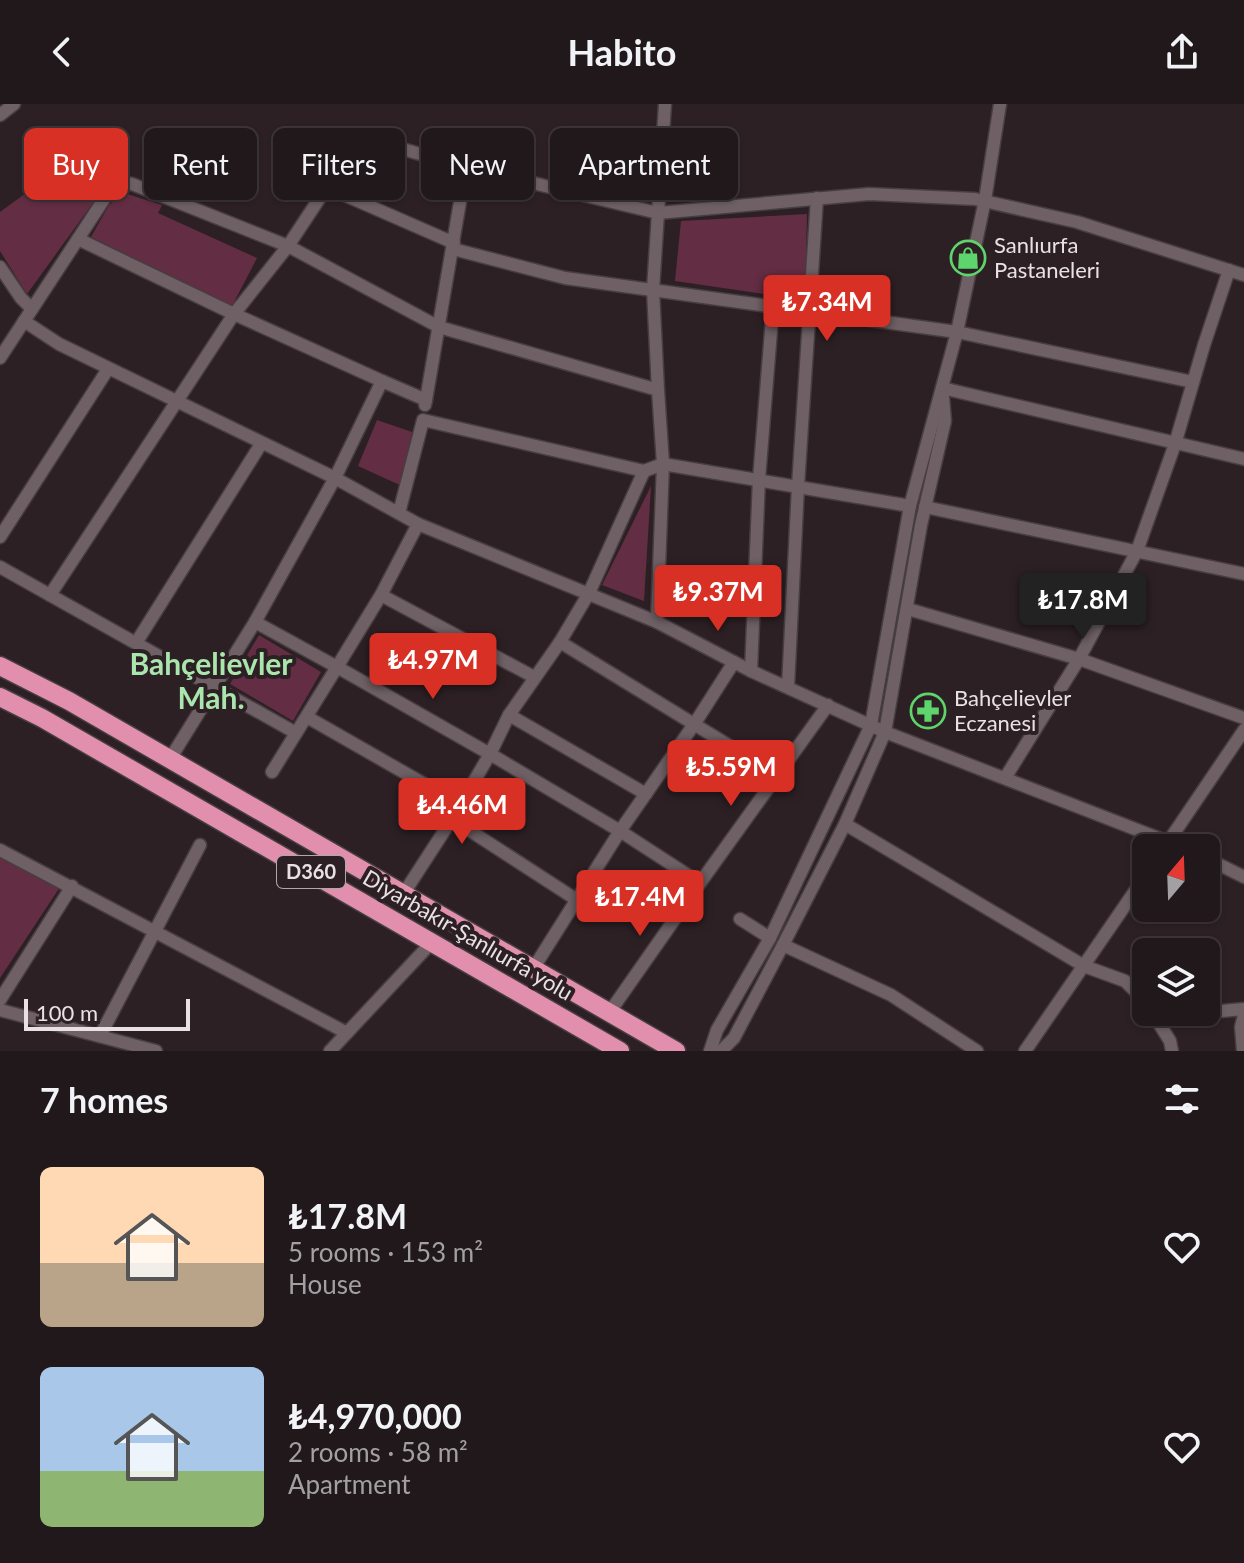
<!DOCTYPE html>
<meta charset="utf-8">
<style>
:root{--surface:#21181b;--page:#292124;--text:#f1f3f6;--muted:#a2a0a3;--line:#3e373a;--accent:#d93025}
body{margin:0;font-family:Lato,sans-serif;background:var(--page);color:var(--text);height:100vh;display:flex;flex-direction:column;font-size:30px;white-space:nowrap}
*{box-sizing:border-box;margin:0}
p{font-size:26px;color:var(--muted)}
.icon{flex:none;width:44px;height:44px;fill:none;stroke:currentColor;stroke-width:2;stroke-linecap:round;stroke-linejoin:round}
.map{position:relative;height:947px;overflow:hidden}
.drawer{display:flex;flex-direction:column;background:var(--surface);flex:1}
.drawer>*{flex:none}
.banner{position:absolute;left:24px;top:24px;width:800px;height:72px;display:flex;gap:16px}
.needle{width:52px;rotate:19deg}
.buttons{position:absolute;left:1132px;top:730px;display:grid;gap:16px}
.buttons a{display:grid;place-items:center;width:88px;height:88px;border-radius:12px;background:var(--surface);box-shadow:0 2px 6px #0004,0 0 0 2px var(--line);font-size:40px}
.scale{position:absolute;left:24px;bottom:20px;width:166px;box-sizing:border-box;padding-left:8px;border:4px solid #e9e1e4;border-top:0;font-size:22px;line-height:28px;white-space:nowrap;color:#e9e1e4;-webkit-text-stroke:6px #2c2024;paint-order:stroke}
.price{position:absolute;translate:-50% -68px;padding:0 18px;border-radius:8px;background:var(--accent);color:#fff;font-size:26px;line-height:52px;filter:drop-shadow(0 2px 4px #0008)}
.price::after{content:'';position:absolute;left:50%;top:48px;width:24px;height:18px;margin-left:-12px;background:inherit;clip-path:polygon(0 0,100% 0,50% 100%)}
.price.on{background:#222;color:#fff}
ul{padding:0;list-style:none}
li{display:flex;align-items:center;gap:24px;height:200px;padding:0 40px}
li span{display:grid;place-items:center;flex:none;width:224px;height:160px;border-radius:12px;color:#555}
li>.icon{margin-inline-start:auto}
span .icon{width:96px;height:96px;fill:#fffc;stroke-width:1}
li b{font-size:34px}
h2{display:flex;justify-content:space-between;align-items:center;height:96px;padding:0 40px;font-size:34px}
.pill{padding:0 28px;border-radius:12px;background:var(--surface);box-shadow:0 2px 6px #0004,0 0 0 2px var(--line);font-size:28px;line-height:72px}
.pill.on{background:var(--accent);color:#fff}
header{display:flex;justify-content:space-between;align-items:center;height:104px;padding:0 40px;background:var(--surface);font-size:36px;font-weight:700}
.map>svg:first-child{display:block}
</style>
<header><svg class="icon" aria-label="back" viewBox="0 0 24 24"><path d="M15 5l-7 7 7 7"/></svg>Habito<svg class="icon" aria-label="share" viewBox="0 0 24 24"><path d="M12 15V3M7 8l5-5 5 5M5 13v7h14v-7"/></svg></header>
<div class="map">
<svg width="1244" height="947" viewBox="0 0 1244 947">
<rect width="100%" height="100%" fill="#2c2024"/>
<g fill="#632d44">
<path d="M77,52L106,81L27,190L0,147V108Z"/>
<path d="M124,89L162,101L158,109L257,154L232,202L91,133L109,101Z"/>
<path d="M807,110L805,196L675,177L681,117Z"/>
<path d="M377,316L412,328L402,382L358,362Z"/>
<path d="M651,382L644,497L602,481Z"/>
<path d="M259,531L321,568L293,617L230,580Z"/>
<path d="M0,754L60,783L0,874Z"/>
</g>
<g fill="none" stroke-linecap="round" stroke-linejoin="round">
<g stroke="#473e41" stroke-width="15">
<g id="minor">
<path d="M665,0L658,109L869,90L975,95L1077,118L1244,171"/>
<path d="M0,11L14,0"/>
<path d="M466,63L658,109L653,186L658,286"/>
<path d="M326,83L454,139"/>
<path d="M78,135L234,210L382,277L335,374L255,518L170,655"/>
<path d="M453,145L565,174L957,228L1193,278"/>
<path d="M0,163L21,194L32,205"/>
<path d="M24,217L59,240L335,374L418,420L657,518"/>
<path d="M0,254L110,86L118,78L132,80L288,142L439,223L658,286L663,360L657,518L751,567L885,628L1184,744"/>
<path d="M382,277L426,296L425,301"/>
<path d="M942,284L1244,355"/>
<path d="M925,403L1244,470"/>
<path d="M399,409L423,316L644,367L663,360L910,402"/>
<path d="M418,420L381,491L337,563L490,650L509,611L560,538L589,489L644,367"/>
<path d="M0,433L108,265"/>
<path d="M0,463L296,629"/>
<path d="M50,491L234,210L288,142L360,33L466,63L426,296"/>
<path d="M381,491L534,573"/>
<path d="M908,505L1079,555L1244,614"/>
<path d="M255,518L337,563L272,668"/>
<path d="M560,538L777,671"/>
<path d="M136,539L261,340"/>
<path d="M751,567L759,375L773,202"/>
<path d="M788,583L798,382L817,94"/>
<path d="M509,611L646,690"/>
<path d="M307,613L461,701"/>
<path d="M1005,674L1079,555L1137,447L1175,340L1204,241L1229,166"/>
<path d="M845,720L1084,862L1125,877L1146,898"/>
<path d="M1164,744L1244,626"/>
<path d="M0,746L347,929"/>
<path d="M1206,754L1244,773"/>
<path d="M404,789L452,715"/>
<path d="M577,796L452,715L490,650L620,727L695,619L734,558"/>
<path d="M740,815L770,834"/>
<path d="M783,841L891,891L977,947"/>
<path d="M533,865L620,727L700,779L828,601"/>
<path d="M0,896L72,782"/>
<path d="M0,906L156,947"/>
<path d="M1152,908L1170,937L1172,947"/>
<path d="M609,909L700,779"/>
<path d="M1160,921L1178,911L1244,905"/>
<path d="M100,932L200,741"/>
<path d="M330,947L433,837"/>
<path d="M710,947L717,926L770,834L871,621L910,402L957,228L985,96L1000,0"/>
<path d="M721,947L734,934L783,841L845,720L885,628L921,421L945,317L943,293"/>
<path d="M1025,947L1146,771"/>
<path d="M1243,947L1241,923L1244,911"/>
</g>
</g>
<g stroke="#473e41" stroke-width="21">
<g id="highway">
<path d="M0,562L69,597L676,947"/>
<path d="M0,593L42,614L620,947"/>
</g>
</g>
<use href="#minor" stroke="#6e6064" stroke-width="12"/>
<use href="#highway" stroke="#e28fae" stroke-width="18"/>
</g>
<defs>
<g id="shop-ring" transform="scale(1.8)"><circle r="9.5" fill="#2c2024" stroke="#5ed56c" stroke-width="1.5"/><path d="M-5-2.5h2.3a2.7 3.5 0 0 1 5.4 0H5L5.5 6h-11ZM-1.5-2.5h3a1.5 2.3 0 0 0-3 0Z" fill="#5ed56c"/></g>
<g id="pharmacy-ring" transform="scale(1.8)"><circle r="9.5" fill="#2c2024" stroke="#5ed56c" stroke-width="1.5"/><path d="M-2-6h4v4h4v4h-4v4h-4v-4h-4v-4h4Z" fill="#5ed56c"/></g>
</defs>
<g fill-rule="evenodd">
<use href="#shop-ring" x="968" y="154"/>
<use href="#pharmacy-ring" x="928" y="607"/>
</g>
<g text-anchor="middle" stroke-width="8" stroke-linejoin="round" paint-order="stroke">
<rect fill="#2c2024" stroke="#b0a7aa" stroke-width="2" x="277" y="752" width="68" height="32" rx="6"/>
<g font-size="20" font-weight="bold" fill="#e9e1e4">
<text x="311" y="775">D360</text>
</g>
<g font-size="22" fill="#e9e1e4" stroke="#2c2024" text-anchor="start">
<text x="994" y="149">Sanlıurfa<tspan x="994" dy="25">Pastaneleri</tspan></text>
<text x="954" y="602">Bahçelievler<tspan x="954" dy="25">Eczanesi</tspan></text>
</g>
<g font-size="22" fill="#e9e1e4" stroke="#2c2024">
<text transform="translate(468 831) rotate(30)" y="8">Diyarbakır-Şanlıurfa yolu</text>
</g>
<g font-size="30" font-weight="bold" fill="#a9e5ac" stroke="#2c2024">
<text x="211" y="571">Bahçelievler<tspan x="211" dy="34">Mah.</tspan></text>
</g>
</g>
</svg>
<div class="buttons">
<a><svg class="needle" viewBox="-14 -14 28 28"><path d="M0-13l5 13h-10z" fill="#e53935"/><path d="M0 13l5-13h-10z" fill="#a2a0a3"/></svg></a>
<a><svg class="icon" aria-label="layers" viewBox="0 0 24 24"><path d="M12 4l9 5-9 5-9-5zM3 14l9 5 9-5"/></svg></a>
</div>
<div class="scale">100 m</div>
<b class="price" style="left:827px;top:239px">₺7.34M</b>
<b class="price" style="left:718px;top:529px">₺9.37M</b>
<b class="price on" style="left:1083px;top:537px">₺17.8M</b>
<b class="price" style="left:433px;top:597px">₺4.97M</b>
<b class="price" style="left:731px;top:704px">₺5.59M</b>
<b class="price" style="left:462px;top:742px">₺4.46M</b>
<b class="price" style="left:640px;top:834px">₺17.4M</b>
<div class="banner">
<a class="pill on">Buy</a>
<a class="pill">Rent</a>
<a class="pill">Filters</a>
<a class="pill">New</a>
<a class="pill">Apartment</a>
</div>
</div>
<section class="drawer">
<h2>7 homes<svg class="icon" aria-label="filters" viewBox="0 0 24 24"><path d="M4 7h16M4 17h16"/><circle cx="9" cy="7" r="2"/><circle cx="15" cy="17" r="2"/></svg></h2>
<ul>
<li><span style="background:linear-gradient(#ffd9b3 60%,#b9a48a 0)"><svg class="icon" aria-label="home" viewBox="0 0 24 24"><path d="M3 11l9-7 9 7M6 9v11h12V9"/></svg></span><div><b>₺17.8M</b><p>5 rooms · 153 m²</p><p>House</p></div><svg class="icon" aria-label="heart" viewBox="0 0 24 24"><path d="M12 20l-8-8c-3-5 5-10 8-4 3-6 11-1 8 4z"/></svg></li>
<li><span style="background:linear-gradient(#a9c7e8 65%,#8fb573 0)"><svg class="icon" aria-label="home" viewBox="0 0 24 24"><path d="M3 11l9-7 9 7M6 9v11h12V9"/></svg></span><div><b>₺4,970,000</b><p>2 rooms · 58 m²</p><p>Apartment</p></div><svg class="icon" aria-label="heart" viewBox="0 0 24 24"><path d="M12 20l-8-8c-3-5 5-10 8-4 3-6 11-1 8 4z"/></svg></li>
</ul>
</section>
